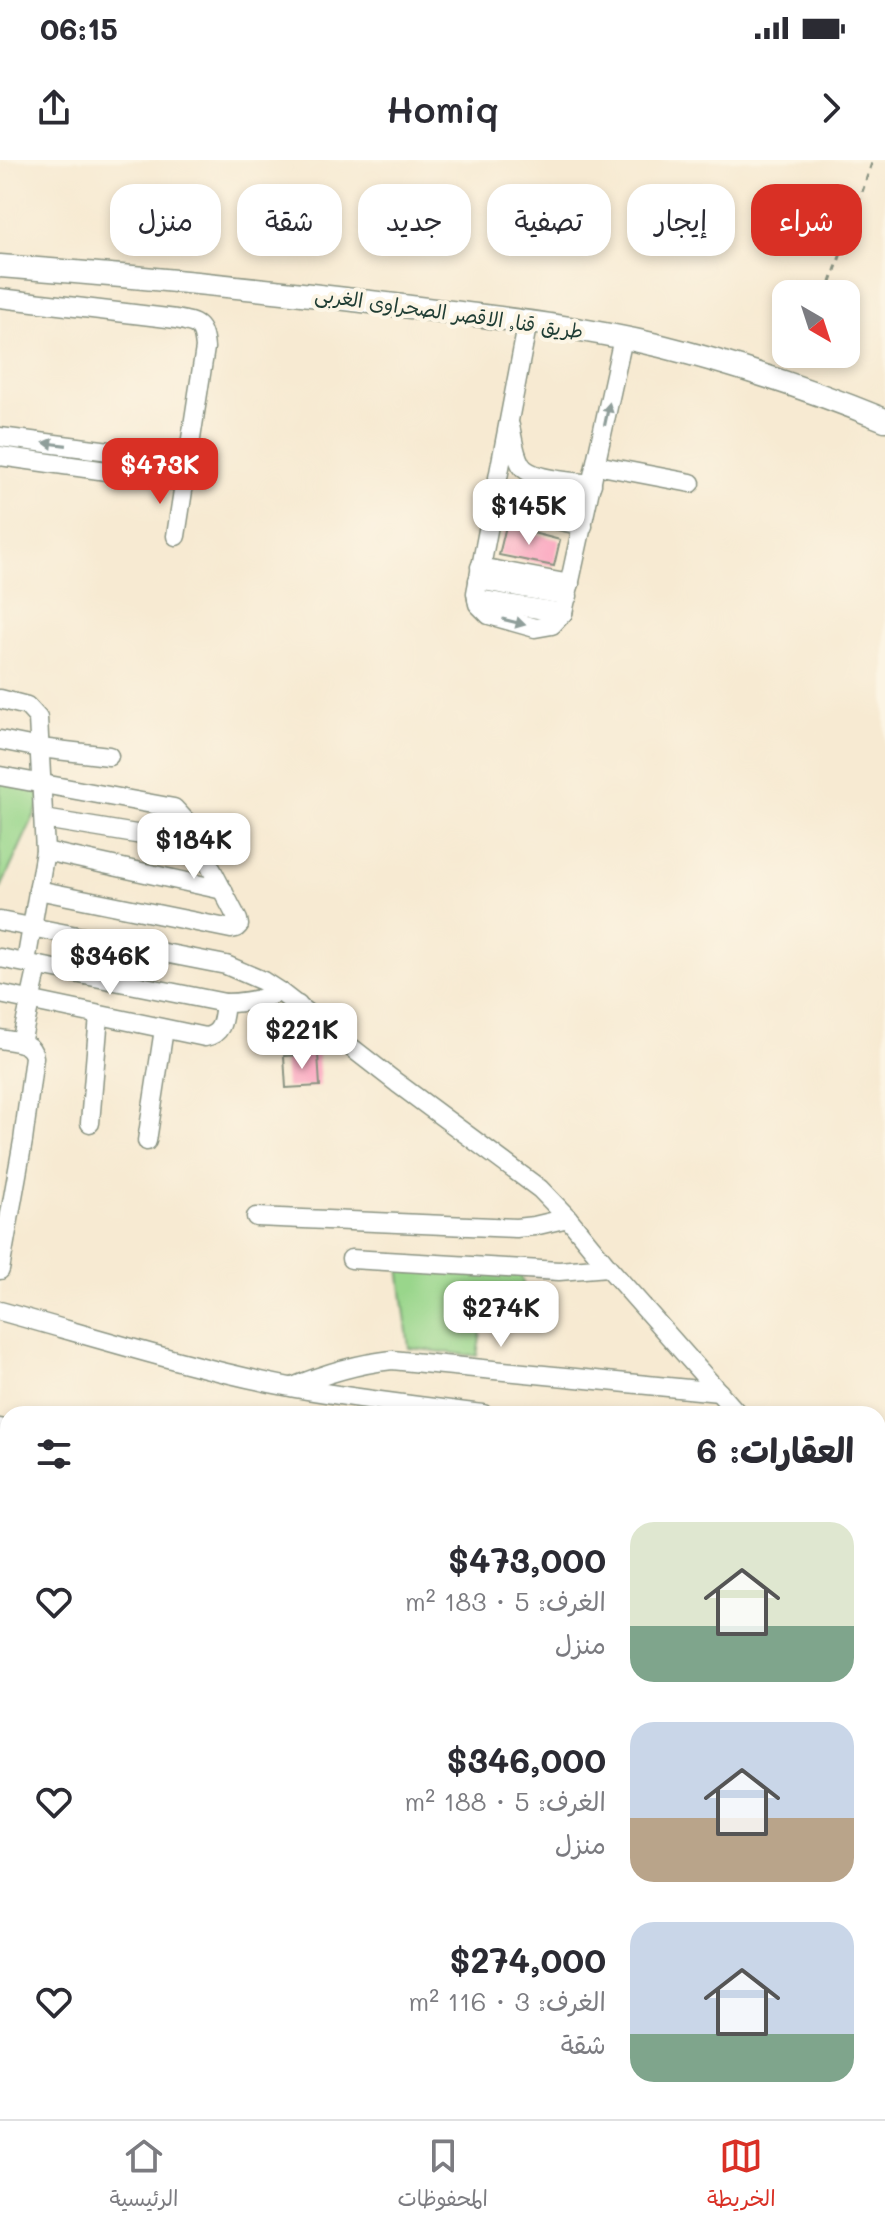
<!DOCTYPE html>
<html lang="ar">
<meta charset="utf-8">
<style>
:root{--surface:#fff;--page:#f7f7f7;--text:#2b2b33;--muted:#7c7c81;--line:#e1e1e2;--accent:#d93025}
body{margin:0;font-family:Mali,"Playpen Sans Arabic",sans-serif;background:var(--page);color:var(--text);direction:rtl;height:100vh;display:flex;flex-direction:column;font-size:30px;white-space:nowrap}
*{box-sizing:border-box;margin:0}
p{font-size:26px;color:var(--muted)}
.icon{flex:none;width:44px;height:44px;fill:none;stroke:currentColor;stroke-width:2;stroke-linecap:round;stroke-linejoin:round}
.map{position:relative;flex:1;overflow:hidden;direction:ltr}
.panel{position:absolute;left:0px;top:1246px;width:886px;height:714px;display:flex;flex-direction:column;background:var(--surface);border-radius:24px 24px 0 0;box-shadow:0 4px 12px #0003;direction:rtl}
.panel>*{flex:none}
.banner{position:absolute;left:24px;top:24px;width:838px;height:72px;direction:rtl;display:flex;gap:16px}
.needle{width:52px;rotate:141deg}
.controls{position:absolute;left:772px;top:120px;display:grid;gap:16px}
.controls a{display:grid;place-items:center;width:88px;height:88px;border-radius:16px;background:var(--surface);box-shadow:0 4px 12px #0003;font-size:40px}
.price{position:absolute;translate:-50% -68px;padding:0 18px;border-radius:16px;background:#fff;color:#222;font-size:26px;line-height:52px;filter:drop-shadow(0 2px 4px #0008)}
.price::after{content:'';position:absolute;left:50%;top:48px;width:24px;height:18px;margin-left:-12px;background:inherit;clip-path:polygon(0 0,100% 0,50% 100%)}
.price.selected{background:var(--accent);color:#fff}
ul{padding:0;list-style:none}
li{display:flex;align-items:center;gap:24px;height:200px;padding:0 32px}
li span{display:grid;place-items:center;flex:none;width:224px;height:160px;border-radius:24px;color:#555}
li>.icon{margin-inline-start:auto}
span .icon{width:96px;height:96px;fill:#fffc;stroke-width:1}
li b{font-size:34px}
h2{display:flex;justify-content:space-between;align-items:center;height:96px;padding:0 32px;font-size:34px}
.pill{padding:0 28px;border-radius:24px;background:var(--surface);box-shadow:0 4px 12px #0003;font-size:28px;line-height:72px}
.pill.selected{background:var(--accent);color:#fff}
.status{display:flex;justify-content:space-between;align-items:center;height:56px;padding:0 40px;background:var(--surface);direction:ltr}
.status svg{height:22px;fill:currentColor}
header{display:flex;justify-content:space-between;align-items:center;height:104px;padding:0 32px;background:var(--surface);font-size:36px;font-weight:600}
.tabs{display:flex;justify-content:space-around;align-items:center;height:112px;border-top:2px solid var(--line);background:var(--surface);font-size:22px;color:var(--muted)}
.tabs a{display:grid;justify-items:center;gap:4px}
.tabs .selected{color:var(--accent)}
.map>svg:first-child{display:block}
</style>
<div class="status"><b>06:15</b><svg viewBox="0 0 49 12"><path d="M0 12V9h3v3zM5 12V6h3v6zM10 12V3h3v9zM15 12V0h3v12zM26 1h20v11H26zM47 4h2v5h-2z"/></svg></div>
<header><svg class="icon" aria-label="forward" viewBox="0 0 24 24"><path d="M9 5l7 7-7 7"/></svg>Homiq<svg class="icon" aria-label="share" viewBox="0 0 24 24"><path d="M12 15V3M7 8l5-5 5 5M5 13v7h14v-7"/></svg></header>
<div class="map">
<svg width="885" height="1959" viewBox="0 0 885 1959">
<rect width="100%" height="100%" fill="#fcf5e5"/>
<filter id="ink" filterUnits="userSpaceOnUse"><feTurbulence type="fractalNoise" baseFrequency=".0125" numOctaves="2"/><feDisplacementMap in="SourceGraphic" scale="16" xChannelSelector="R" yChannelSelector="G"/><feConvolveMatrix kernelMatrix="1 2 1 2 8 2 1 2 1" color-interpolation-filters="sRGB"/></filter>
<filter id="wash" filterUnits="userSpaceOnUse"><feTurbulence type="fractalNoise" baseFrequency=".006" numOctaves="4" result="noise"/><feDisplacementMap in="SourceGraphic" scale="32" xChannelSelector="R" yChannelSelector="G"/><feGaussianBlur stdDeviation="1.8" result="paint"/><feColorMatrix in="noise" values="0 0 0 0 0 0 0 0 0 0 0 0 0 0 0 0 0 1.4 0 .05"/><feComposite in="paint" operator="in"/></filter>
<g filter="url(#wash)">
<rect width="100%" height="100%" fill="#f7ead2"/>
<g fill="#99d68b" stroke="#5c8a60" stroke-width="2">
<path d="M0,620L48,626L0,730Z"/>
<path d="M399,1107L521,1114L525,1133L488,1129L477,1196L409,1188Z"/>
</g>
<g id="blocks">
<g fill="#fba6c0">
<path d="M506,366L560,380L554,406L499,395Z"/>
<path d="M318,894L320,926L286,928L284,896Z"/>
</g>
</g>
</g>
<g filter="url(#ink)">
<use href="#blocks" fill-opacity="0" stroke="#8b9483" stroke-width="2"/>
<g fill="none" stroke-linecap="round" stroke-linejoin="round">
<g stroke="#8b9483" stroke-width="21">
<g id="minor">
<path d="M0,138L176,159C197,163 203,164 205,188L176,376"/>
<path d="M528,161L476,433L478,444L489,455L535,468L552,465L563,453L623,178"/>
<path d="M510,266C513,278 514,292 520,303C528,321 573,321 592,324"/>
<path d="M0,277L188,301"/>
<path d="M0,296L185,322"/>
<path d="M596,305L691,323"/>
<path d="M492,345L583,366"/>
<path d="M480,407L570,424"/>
<path d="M478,420L568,436"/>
<path d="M477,439L563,453"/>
<path d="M0,539L27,546L38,558L45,691L26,802"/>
<path d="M0,580L40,588L109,596"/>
<path d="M0,616L174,648L185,660L189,678L203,693L238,760L239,765L236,768L231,769L38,730"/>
<path d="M44,659L191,683"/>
<path d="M45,691L223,730"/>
<path d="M0,761L226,805L263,821L280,832L397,923L540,1029L568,1058L608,1107L738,1254"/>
<path d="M0,798L225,843C245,843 261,840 280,832"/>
<path d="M0,834L205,877C223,874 223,859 225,843"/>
<path d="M284,873L298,845"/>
<path d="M0,879C14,882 32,881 34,897L23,981L0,1110"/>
<path d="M21,883L38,806"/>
<path d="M90,963L99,856"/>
<path d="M147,981L164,869"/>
<path d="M256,1057L516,1068L534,1066L568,1058"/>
<path d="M351,1099L559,1111L608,1107"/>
<path d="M0,1151C98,1178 196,1209 295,1228C357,1239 420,1246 483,1254"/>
<path d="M293,1227C326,1213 356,1204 392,1200L719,1232"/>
<path d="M0,1268L8,1274"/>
<path d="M878,1313H885"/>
<path d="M878,1350L885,1349"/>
<path d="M878,1396H885"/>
<path d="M878,1555H885"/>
<path d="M0,1710L8,1711"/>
<path d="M0,1752H8"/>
<path d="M878,1774L885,1775"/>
<path d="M0,1790H8"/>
<path d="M878,1792L885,1856"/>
<path d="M0,1825H8"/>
<path d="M0,1862H8"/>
<path d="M0,1901L8,1902"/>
<path d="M878,1903H885"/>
<path d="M0,1939H8"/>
<path d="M878,1939H885"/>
<path d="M81,1952V1959"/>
<path d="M421,1952L423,1959"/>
<path d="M679,1959V1952"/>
</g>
</g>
<g stroke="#8b9483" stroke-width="25">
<path id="major" d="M0,106C145,117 290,131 434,150C510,159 586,168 661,186C737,205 812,230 885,260"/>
</g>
<path stroke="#8b9483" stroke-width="3" stroke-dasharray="6 6" stroke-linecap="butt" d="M827,134L873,0"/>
<use href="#minor" stroke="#fff" stroke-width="18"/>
<use href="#major" stroke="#fff" stroke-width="22"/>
</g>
<defs><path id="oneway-solid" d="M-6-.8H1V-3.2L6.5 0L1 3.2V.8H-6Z" transform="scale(2)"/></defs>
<g fill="#8f9e9a">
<use href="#oneway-solid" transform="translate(607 254) rotate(-78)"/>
<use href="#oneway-solid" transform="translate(55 284) rotate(-173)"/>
<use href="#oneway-solid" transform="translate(514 462) rotate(14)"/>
</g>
</g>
<g text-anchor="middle" stroke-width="8" stroke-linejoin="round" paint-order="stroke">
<g font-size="20" fill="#1f3d34" stroke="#fcf5e5">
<text transform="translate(449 153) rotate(8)" y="7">طريق قنا, الاقصر الصحراوى الغربى</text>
</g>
</g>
</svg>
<div class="controls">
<a><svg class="needle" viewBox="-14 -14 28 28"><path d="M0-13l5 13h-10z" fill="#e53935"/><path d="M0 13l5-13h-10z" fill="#7c7c81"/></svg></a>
</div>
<b class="price selected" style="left:160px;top:346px">$473K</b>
<b class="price" style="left:529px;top:387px">$145K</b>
<b class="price" style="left:194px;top:721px">$184K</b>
<b class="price" style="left:110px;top:837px">$346K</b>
<b class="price" style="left:302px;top:911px">$221K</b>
<b class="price" style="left:501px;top:1189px">$274K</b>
<div class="banner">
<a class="pill selected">شراء</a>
<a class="pill">إيجار</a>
<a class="pill">تصفية</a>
<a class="pill">جديد</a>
<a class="pill">شقة</a>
<a class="pill">منزل</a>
</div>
<section class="panel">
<h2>العقارات: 6<svg class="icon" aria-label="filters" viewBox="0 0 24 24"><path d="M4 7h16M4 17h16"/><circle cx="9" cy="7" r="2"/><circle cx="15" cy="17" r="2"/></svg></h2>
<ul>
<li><span style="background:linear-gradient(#dfe7d0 65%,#7fa58c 0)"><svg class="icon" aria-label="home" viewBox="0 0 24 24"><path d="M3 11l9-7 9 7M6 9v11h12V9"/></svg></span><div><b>$473,000</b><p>الغرف: 5 · 183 m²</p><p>منزل</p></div><svg class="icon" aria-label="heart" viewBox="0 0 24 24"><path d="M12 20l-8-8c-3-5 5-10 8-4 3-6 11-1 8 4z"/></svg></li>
<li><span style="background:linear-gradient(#c9d6e8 60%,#b9a48a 0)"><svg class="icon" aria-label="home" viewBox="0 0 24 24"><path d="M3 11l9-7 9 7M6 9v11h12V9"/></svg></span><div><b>$346,000</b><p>الغرف: 5 · 188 m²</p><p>منزل</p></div><svg class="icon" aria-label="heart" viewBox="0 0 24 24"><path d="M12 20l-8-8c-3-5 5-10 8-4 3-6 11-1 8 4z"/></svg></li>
<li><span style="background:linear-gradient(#c9d6e8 70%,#7fa58c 0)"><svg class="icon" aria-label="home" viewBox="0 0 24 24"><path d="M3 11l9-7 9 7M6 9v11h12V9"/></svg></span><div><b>$274,000</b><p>الغرف: 3 · 116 m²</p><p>شقة</p></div><svg class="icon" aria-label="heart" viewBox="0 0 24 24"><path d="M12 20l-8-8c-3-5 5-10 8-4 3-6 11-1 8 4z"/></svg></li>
</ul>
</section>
</div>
<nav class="tabs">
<a class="selected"><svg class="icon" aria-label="map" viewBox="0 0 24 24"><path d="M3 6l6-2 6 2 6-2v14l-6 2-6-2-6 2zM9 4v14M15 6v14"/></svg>الخريطة</a>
<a><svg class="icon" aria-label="saved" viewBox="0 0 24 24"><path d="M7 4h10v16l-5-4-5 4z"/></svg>المحفوظات</a>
<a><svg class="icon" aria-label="home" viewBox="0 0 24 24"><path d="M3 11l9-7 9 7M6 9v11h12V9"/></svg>الرئيسية</a>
</nav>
